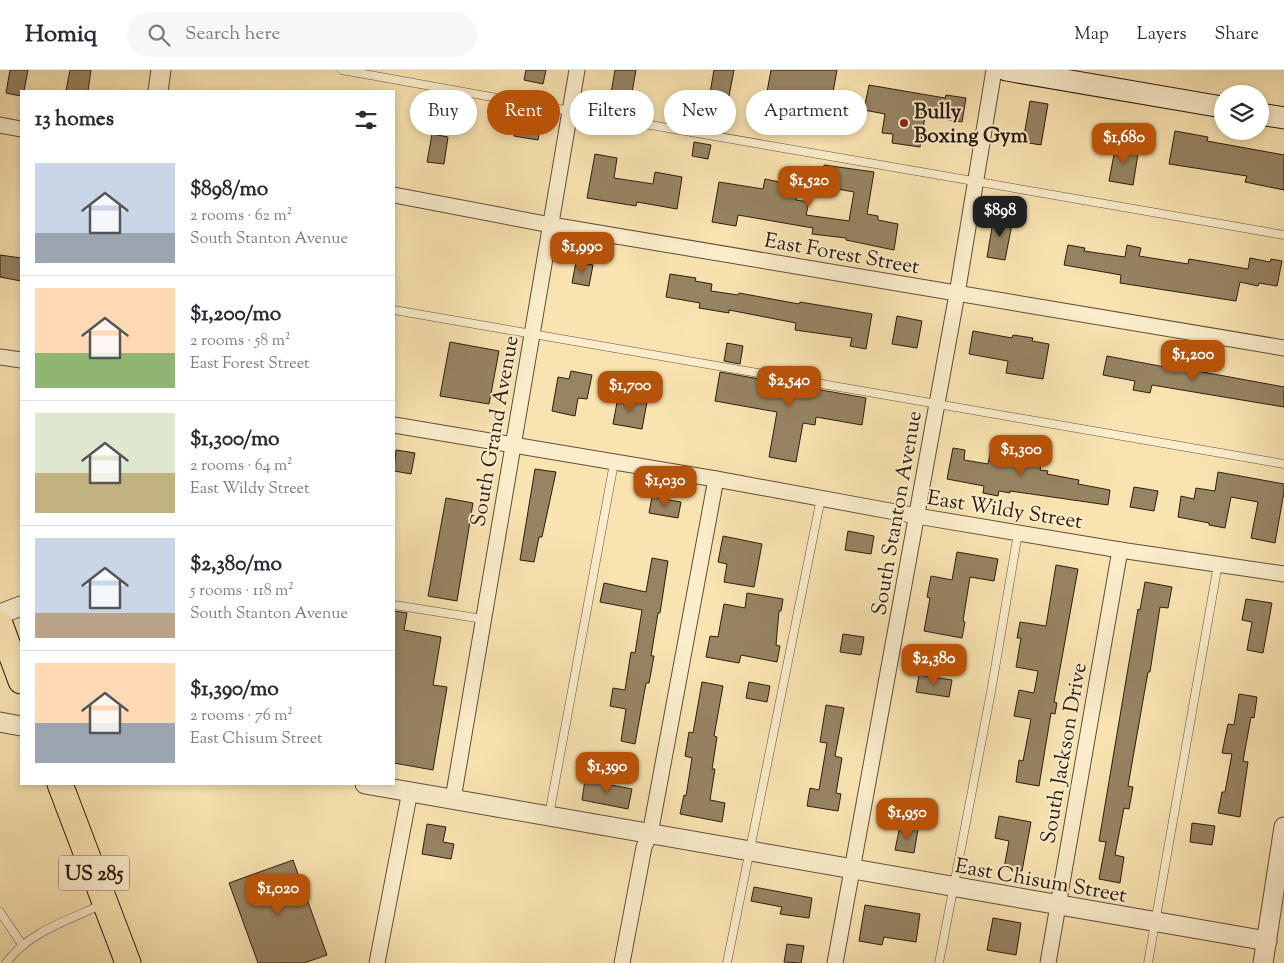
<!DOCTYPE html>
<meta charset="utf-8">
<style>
:root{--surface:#fff;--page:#f7f7f7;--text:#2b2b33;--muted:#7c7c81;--line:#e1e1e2;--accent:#b45309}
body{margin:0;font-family:"Sorts Mill Goudy",serif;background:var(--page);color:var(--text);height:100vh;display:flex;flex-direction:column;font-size:19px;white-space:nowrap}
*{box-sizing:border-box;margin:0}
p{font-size:16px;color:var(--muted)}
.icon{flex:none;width:28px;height:28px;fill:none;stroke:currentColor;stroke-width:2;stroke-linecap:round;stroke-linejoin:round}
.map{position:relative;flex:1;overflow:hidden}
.panel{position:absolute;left:20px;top:20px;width:375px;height:695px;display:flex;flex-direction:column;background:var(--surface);border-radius:0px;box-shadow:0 2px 8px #0003}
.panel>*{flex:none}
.top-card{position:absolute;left:410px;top:20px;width:475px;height:45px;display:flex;gap:10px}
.tools{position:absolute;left:1214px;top:15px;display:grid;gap:10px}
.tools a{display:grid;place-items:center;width:55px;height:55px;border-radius:50%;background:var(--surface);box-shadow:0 2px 8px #0003;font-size:25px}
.price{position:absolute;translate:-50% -42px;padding:0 11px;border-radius:10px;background:var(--accent);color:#fff;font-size:16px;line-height:32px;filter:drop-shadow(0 1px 2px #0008)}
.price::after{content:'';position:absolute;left:50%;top:30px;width:15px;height:11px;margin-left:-8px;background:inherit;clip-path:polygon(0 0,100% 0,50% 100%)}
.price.current{background:#222;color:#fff}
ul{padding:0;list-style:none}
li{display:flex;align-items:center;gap:15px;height:125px;padding:0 15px}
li+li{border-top:1px solid var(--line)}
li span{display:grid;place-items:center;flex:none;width:140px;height:100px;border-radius:0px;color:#555}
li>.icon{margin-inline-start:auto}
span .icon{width:60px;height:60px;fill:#fffc;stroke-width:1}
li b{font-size:21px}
h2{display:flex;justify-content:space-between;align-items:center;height:60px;padding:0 15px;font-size:21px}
.pill{padding:0 18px;border-radius:22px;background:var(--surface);box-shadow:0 2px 8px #0003;font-size:18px;line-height:45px}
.pill.current{background:var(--accent);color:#fff}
header{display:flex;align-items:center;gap:30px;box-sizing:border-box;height:70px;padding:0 25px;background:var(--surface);border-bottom:1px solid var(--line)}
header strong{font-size:24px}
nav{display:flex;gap:28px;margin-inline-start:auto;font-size:18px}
.search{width:350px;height:45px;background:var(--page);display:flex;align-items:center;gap:12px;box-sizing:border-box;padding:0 18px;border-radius:28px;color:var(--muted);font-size:19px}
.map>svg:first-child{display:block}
</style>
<header>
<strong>Homiq</strong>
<div class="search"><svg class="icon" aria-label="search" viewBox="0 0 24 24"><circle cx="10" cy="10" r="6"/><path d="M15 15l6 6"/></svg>Search here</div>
<nav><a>Map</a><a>Layers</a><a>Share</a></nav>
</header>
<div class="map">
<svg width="1284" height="893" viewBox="0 0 1284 893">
<rect width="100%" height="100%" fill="#f9e4b1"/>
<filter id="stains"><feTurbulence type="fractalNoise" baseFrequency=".004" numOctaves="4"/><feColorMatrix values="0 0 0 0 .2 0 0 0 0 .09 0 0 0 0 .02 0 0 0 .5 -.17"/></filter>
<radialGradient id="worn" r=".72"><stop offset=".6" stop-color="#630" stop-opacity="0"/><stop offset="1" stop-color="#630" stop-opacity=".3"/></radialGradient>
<g fill="#978463" stroke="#2d1c0f">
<path d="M10,0H28L24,21H21V26L6,23Z"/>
<path d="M70,0H91L88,21H66Z"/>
<path d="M526,0H546L543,14L524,10Z"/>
<path d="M615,0H636L629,39L609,35Z"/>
<path d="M714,0H734L729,26L710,23Z"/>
<path d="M771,0H837L828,49L764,38Z"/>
<path d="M869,15L945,28L946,25L966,28L962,52L925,46L920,77L892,73L893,64L882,63L885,44L864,40Z"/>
<path d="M1030,31L1048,34L1041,75L1023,72Z"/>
<path d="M518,43L542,47L538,70L514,66Z"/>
<path d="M1175,61L1208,67L1207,71L1284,85V120L1245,112L1247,106L1169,94Z"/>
<path d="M432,64L448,67L444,94L427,92Z"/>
<path d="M694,72L711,75L708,89L692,86Z"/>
<path d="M1116,74L1139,78L1133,115L1109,111Z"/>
<path d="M595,84L617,88L614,108L653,114L655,102L682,107L677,139L637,132L636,136L587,128Z"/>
<path d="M824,95L874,102L867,144L878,146V150L898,154L894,180L846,170V168L812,164L813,158L738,145L736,156L712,152L719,112L763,119L765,109L799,116L796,130L809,132L806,145L849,151L854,122L821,116Z"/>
<path d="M994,146L1013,149L1005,190L987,187Z"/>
<path d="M1068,175L1085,178L1084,181L1125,187L1127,175L1141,178L1139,186L1188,194L1189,189L1248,199L1250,188L1270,192L1271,189L1282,191L1277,216L1259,213L1258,216L1240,212L1236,231L1120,213L1121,205L1064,195Z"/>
<path d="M0,185L21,188V211L0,207Z"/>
<path d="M576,192L593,195L589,216L572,213Z"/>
<path d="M670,204L696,208L695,211L712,214L711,221L738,225L739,223L799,234L800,232L872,244L866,279L850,276L852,268L795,260L796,253L729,240V243L699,238L700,233L666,227Z"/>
<path d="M897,246L922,251L917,278L892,274Z"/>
<path d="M973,261L1012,268L1013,265L1033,268L1032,271L1049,274L1043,309L1006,303L1008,291L969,284Z"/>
<path d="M450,272L499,281L489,334L440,326Z"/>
<path d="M727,273L743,276L740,294L724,291Z"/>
<path d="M1107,286L1170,298V294L1198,299L1197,301L1284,317V337L1152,315L1150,323L1133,320L1135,311L1103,305Z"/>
<path d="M571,301L592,305L587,329L578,328L575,346L552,341L558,307L569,309Z"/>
<path d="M720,302L866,328L862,355L816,347L815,355L803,353L796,392L769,387L777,342L715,331Z"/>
<path d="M618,327L647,332L642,359L613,354Z"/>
<path d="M953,378L965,380L964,390L988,394L991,380L1023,386L1024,380L1043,384L1040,400L1048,401L1047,404L1079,410L1078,414L1110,420L1108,435L1010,421V423L999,421L998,426L983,423L984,416L947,409Z"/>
<path d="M396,380L415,383L411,404L394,401Z"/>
<path d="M535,399L556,402L542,467H539L534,492L520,490Z"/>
<path d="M1218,402L1284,414V422L1275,473L1251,468L1258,432L1231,427L1225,458L1209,455V453L1178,447L1181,426L1194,429L1196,418L1215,421Z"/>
<path d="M1134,417L1158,421L1154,441L1130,437Z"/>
<path d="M652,427L681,432L678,448L649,443Z"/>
<path d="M446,428L473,433L457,531L428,526Z"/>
<path d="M848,461L874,466L871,484L845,480Z"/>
<path d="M723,466L762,474L754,517L724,512L727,494L718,492Z"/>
<path d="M957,482L998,489L994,511L970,507L963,551L965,552L962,568L924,561L930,528L927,527L931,506L952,510Z"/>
<path d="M652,488L668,491L660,543H658L651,586H654L649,613H646L635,674L621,671L626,639L610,636L613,618L625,620L631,582L635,583L642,540L600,532L604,513L646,522Z"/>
<path d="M1056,495L1078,499L1054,632L1057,633L1055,644L1051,643L1039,716L1016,712L1019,690L1023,691L1031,649L1014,646L1019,620L1034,623L1038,601L1016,597L1021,568H1017L1020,552L1046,556Z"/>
<path d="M1145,512L1172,517L1168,538L1160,537L1150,602H1148L1128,716L1133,717L1129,739L1124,738L1115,785L1124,787L1120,813L1099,809L1106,772L1099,771L1138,539L1140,540Z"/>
<path d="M747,523L783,529L781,541H779L776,575L780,576L777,592L741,585L739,593L706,587L710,566L718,567L724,534L745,538Z"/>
<path d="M1246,529L1272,533L1263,583L1247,580L1252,552L1242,550Z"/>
<path d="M394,541L407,543L404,560L441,567L433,615L447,617L433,700L394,693Z"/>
<path d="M843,564L864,567L861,585L840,582Z"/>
<path d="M919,605L952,610L949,627L916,622Z"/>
<path d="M702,612L723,616L714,666L717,667L712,699H715L710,730L725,733L722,752L680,744L684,725L686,726L692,688L685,686L689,662L693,663Z"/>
<path d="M749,612L770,616L767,632L746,628Z"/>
<path d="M1239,624L1257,627L1254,648L1251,647L1243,691L1248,692L1240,747L1218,743L1222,722H1225L1232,684L1222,683L1228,654L1234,655Z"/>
<path d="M826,635L844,638L835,686L842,688L836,723L841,724L838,741L807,736L810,718L819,720L827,673L820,672Z"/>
<path d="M585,710L632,719L628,739L582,730Z"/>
<path d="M999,746L1031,752L1022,801L1004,798L1009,771L995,768Z"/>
<path d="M1192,753L1215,756L1212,775L1190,772Z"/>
<path d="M427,754L446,757L443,772L454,774L451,789L422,784Z"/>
<path d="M900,756L918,759L914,783L895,780Z"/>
<path d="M293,790L327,885L304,893H258L229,813Z"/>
<path d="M754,817L812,828L809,848L780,844L782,837L751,831Z"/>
<path d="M865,835L920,844L916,872L884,867L882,875L859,871Z"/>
<path d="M993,848L1021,853L1016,885L987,880Z"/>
<path d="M787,874L804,876L801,893L784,892Z"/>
</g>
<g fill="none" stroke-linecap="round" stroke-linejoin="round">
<g stroke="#604e38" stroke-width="9">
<g id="service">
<path d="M342,0L570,41L1284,165"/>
<path d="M394,240L1284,394"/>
<path d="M394,535L483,549"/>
<path d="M549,745L614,393"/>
<path d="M0,842L23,876"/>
<path d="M6,893C28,862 69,850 103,834"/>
<path d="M727,893L821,428"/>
<path d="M939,893L991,622L1018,463"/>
<path d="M1148,893L1218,494"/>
</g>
</g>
<g stroke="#604e38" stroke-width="17">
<g id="minor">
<path d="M0,55L21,59"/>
<path d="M394,125L551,155L1284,278"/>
<path d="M0,287L21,290"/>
<path d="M394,355L716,409L917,446L1120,480L1284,504"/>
<path d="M453,729L577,0"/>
<path d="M377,893L410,721"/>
<path d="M622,893L644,777L650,764L716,409"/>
<path d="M835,893L957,224L994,0"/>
<path d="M1048,893L1120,480"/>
</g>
</g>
<g stroke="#604e38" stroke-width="21">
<g id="tertiary">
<path d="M158,21L161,0"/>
<path d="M0,544L21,536"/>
<path d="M0,652L21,656"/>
<path d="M365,714L1267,871"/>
<path d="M1263,893L1284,757"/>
</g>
</g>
<g stroke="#2d1c0f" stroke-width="23">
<g id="secondary">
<path d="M1006,0L1222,37"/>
<path d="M1260,44L1284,48"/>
</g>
</g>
<g stroke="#2d1c0f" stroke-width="27">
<g id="primary">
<path d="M0,554L21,611"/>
<path d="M60,714L128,893"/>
</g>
</g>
<use href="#service" stroke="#fbedcc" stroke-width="8"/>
<use href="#minor" stroke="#fbedcc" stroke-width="15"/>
<use href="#tertiary" stroke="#fbedcc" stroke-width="19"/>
<use href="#secondary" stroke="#fbedcc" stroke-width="21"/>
<use href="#primary" stroke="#f9e4b1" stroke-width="25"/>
</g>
<circle fill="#8f2418" stroke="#fbedcc" stroke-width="2" cx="904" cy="53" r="5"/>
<g text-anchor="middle" stroke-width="4" stroke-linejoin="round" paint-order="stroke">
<rect fill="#fbedcc" stroke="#6b5b48" stroke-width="1" x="59" y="785.5" width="70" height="35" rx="4"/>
<g font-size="20" font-weight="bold" fill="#2d1c0f">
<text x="94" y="810">US 285</text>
</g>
<g font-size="21" font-weight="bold" fill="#2d1c0f" stroke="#fbedcc" text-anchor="start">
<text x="914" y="48">Bully<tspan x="914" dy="24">Boxing Gym</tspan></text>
</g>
<g font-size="21" fill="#2d1c0f" stroke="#fbedcc">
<text transform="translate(842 183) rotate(10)" y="7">East Forest Street</text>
<text transform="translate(494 361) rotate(-80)" y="7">South Grand Avenue</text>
<text transform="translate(1005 439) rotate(9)" y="7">East Wildy Street</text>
<text transform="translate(896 443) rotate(-80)" y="7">South Stanton Avenue</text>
<text transform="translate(1063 683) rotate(-80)" y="7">South Jackson Drive</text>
<text transform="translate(1041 810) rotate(10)" y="7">East Chisum Street</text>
</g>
</g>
<rect width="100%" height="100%" filter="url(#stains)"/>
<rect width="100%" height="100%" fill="url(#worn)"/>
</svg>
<div class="tools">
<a><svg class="icon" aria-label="layers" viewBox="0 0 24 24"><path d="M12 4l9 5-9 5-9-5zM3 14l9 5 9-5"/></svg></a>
</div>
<b class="price" style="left:1124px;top:95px">$1,680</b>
<b class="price" style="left:809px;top:138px">$1,520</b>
<b class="price current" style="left:1000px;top:168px">$898</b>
<b class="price" style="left:582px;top:204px">$1,990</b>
<b class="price" style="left:1193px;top:312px">$1,200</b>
<b class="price" style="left:789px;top:338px">$2,540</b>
<b class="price" style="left:630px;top:343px">$1,700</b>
<b class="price" style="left:1021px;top:407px">$1,300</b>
<b class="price" style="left:665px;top:438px">$1,030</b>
<b class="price" style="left:934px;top:616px">$2,380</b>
<b class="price" style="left:607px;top:724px">$1,390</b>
<b class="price" style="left:907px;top:770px">$1,950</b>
<b class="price" style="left:278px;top:846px">$1,020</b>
<div class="top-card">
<a class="pill">Buy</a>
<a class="pill current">Rent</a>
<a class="pill">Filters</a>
<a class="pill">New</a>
<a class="pill">Apartment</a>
</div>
<section class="panel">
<h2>13 homes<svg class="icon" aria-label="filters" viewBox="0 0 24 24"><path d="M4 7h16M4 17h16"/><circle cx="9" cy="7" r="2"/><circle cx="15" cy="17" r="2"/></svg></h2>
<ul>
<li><span style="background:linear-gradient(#c9d6e8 70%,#9aa5b1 0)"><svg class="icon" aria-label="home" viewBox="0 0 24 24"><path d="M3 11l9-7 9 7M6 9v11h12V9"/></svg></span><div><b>$898/mo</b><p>2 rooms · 62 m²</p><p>South Stanton Avenue</p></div></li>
<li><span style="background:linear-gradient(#ffd9b3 65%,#8fb573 0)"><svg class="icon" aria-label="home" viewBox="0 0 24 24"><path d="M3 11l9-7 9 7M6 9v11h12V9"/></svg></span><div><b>$1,200/mo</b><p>2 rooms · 58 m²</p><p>East Forest Street</p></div></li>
<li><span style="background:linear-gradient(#dfe7d0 60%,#c2b280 0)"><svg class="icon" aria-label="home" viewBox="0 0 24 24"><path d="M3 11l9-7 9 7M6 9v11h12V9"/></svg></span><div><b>$1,300/mo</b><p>2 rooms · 64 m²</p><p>East Wildy Street</p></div></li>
<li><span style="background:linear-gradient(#c9d6e8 75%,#b9a48a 0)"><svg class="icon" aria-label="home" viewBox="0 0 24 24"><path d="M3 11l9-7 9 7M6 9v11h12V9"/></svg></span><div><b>$2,380/mo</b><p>5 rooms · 118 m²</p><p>South Stanton Avenue</p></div></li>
<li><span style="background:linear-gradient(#ffd9b3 60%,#9aa5b1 0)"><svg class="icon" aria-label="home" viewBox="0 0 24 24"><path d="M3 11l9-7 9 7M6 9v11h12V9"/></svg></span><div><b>$1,390/mo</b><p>2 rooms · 76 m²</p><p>East Chisum Street</p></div></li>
</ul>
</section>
</div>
